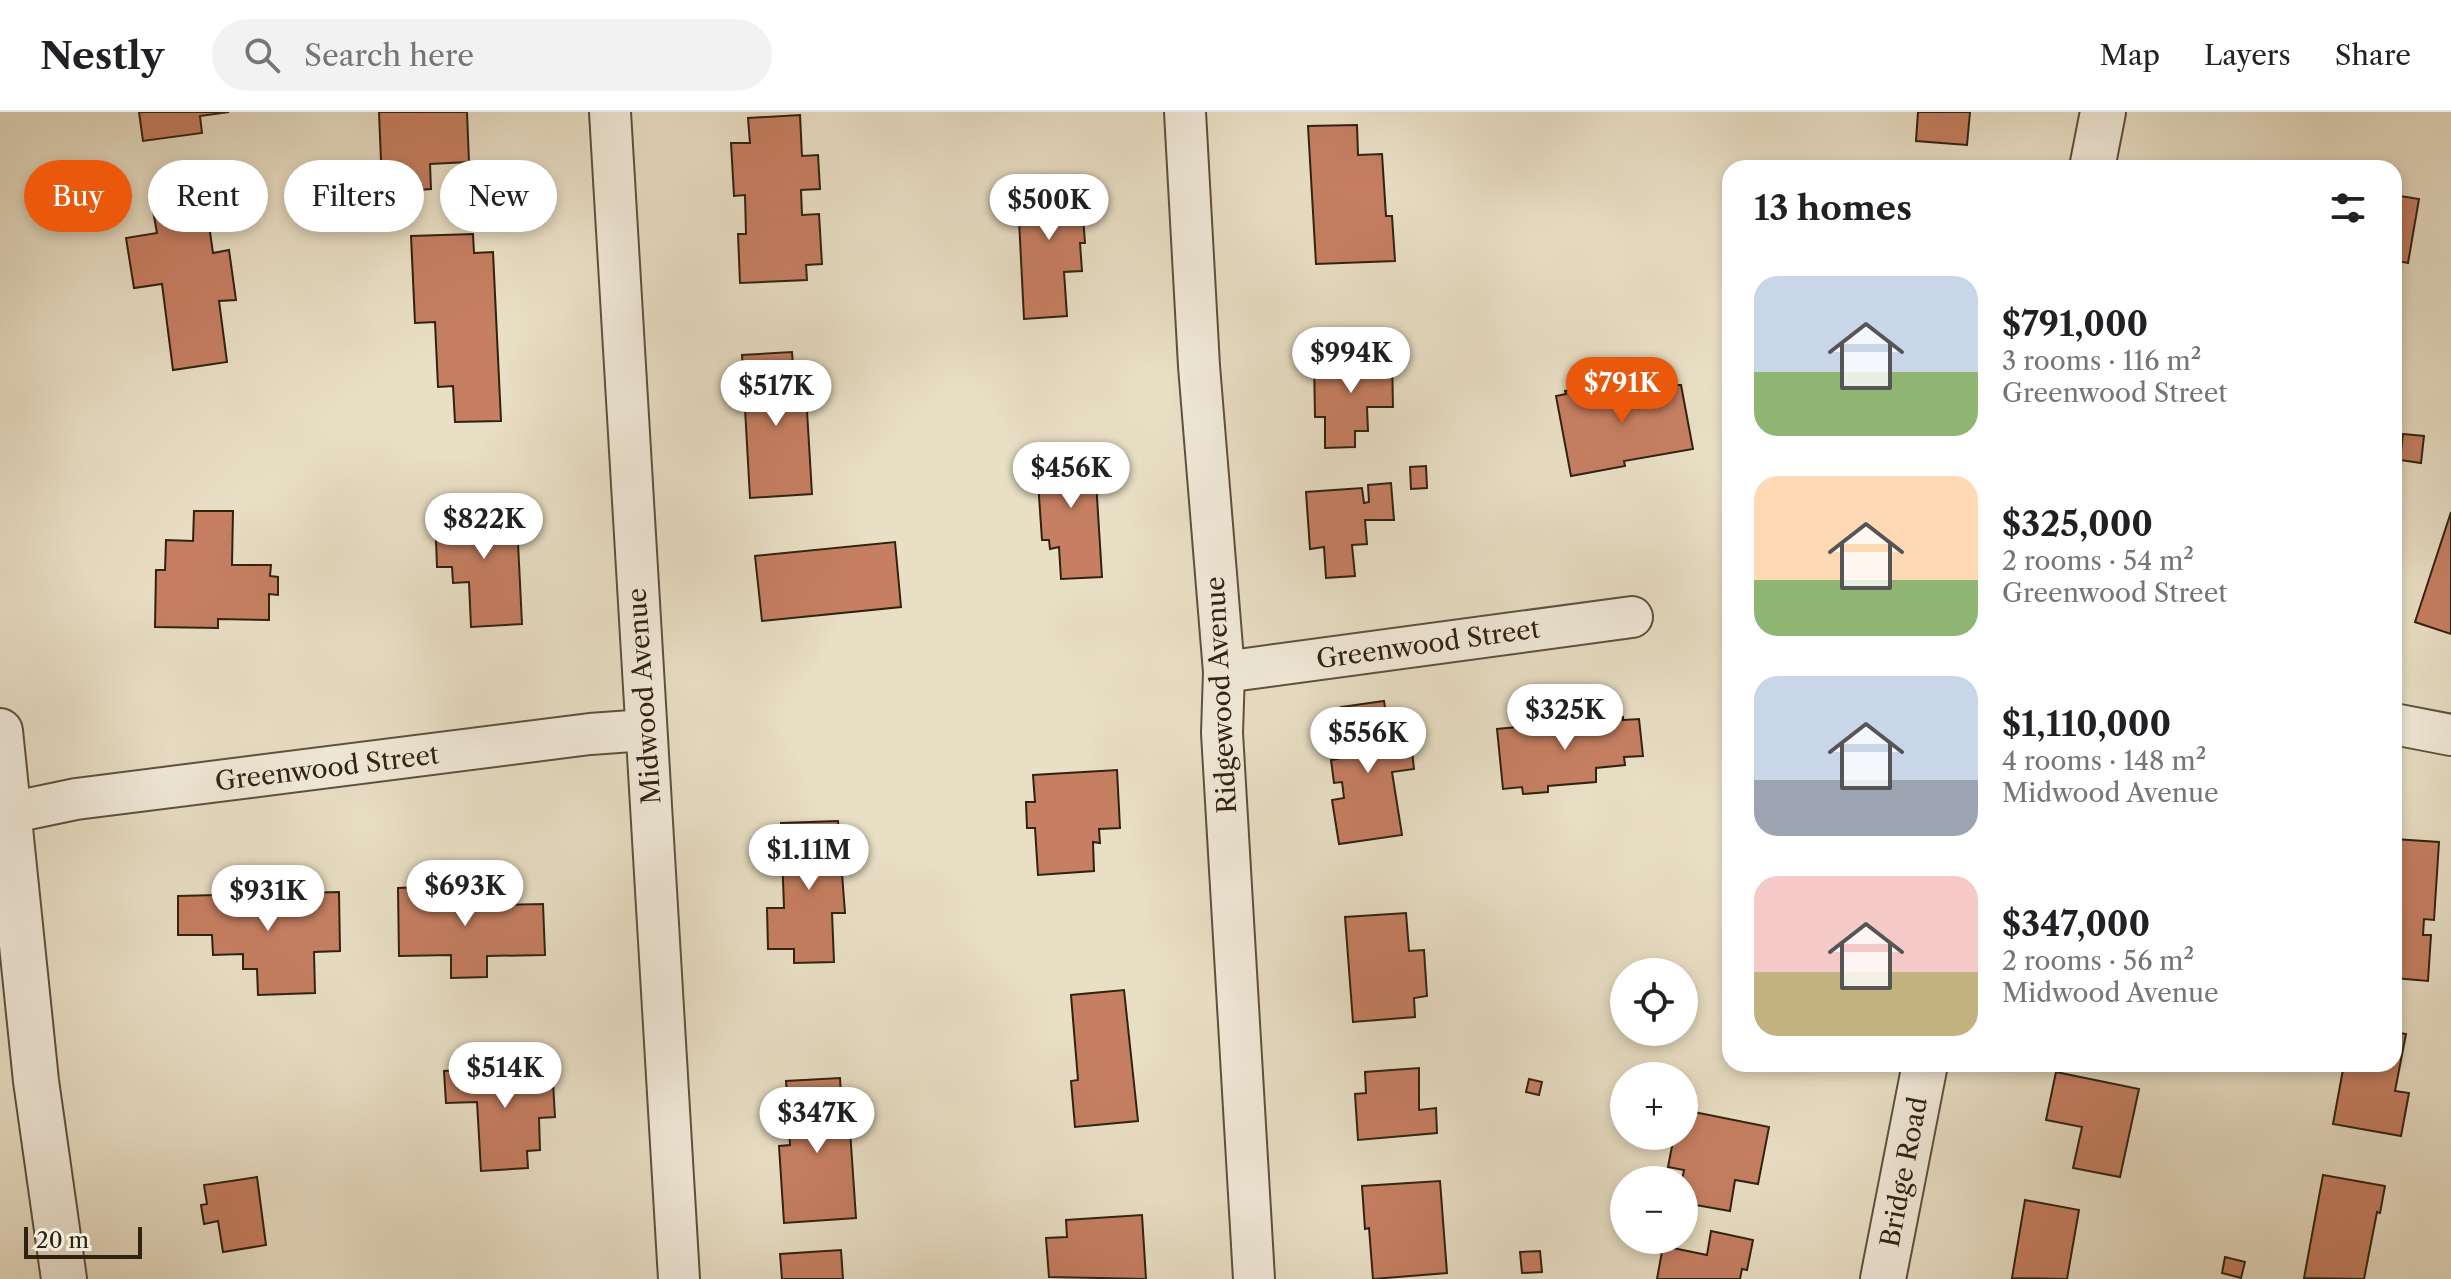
<!DOCTYPE html>
<meta charset="utf-8">
<style>
:root{--surface:#fff;--page:#f2f2f2;--text:#202124;--muted:#757577;--line:#e0e0e0;--accent:#ea580c}
body{margin:0;font-family:"Libre Caslon Text",serif;background:var(--page);color:var(--text);height:100vh;display:flex;flex-direction:column;font-size:30px;white-space:nowrap}
*{box-sizing:border-box;margin:0}
p{font-size:26px;color:var(--muted)}
.icon{flex:none;width:44px;height:44px;fill:none;stroke:currentColor;stroke-width:2;stroke-linecap:round;stroke-linejoin:round}
.map{position:relative;flex:1;overflow:hidden}
.drawer{position:absolute;left:1722px;top:48px;width:680px;height:912px;display:flex;flex-direction:column;background:var(--surface);border-radius:24px;box-shadow:0 4px 12px #0003}
.drawer>*{flex:none}
.hud{position:absolute;left:24px;top:48px;width:760px;height:72px;display:flex;gap:16px}
.tools{position:absolute;left:1610px;top:846px;display:grid;gap:16px}
.tools a{display:grid;place-items:center;width:88px;height:88px;border-radius:50%;background:var(--surface);box-shadow:0 4px 12px #0003;font-size:40px}
.scale{position:absolute;left:24px;bottom:20px;width:118px;box-sizing:border-box;padding-left:8px;border:4px solid #302211;border-top:0;font-size:22px;line-height:28px;white-space:nowrap;color:#302211;-webkit-text-stroke:6px #f1ead9;paint-order:stroke}
.price{position:absolute;translate:-50% -68px;padding:0 18px;border-radius:28px;background:#fff;color:#222;font-size:26px;line-height:52px;filter:drop-shadow(0 2px 4px #0008)}
.price::after{content:'';position:absolute;left:50%;top:48px;width:24px;height:18px;margin-left:-12px;background:inherit;clip-path:polygon(0 0,100% 0,50% 100%)}
.price.on{background:var(--accent);color:#fff}
ul{padding:0;list-style:none}
li{display:flex;align-items:center;gap:24px;height:200px;padding:0 32px}
li span{display:grid;place-items:center;flex:none;width:224px;height:160px;border-radius:24px;color:#555}
li>.icon{margin-inline-start:auto}
span .icon{width:96px;height:96px;fill:#fffc;stroke-width:1}
li b{font-size:34px}
h2{display:flex;justify-content:space-between;align-items:center;height:96px;padding:0 32px;font-size:34px}
.tag{padding:0 28px;border-radius:36px;background:var(--surface);box-shadow:0 4px 12px #0003;font-size:28px;line-height:72px}
.tag.on{background:var(--accent);color:#fff}
header{display:flex;align-items:center;gap:48px;box-sizing:border-box;height:112px;padding:0 40px;background:var(--surface);border-bottom:2px solid var(--line)}
header strong{font-size:38px}
nav{display:flex;gap:44px;margin-inline-start:auto;font-size:28px}
.search{width:560px;height:72px;background:var(--page);display:flex;align-items:center;gap:20px;box-sizing:border-box;padding:0 28px;border-radius:44px;color:var(--muted);font-size:30px}
.map>svg:first-child{display:block}
</style>
<header>
<strong>Nestly</strong>
<div class="search"><svg class="icon" aria-label="search" viewBox="0 0 24 24"><circle cx="10" cy="10" r="6"/><path d="M15 15l6 6"/></svg>Search here</div>
<nav><a>Map</a><a>Layers</a><a>Share</a></nav>
</header>
<div class="map">
<svg width="2451" height="1167" viewBox="0 0 2451 1167">
<rect width="100%" height="100%" fill="#e9dfc5"/>
<filter id="stains"><feTurbulence type="fractalNoise" baseFrequency=".0025" numOctaves="4"/><feColorMatrix values="0 0 0 0 .2 0 0 0 0 .09 0 0 0 0 .02 0 0 0 .5 -.17"/></filter>
<radialGradient id="worn" r=".72"><stop offset=".6" stop-color="#630" stop-opacity="0"/><stop offset="1" stop-color="#630" stop-opacity=".3"/></radialGradient>
<g fill="#c67f62" stroke="#302211" stroke-width="2">
<path d="M139,0H229L200,4L202,21L143,29Z"/>
<path d="M379,0H467L469,50L430,52L431,77L376,81L375,49H381Z"/>
<path d="M1918,0H1970L1967,33L1916,29Z"/>
<path d="M800,3L802,44L818,43L820,77L801,78L802,103L819,102L822,152L806,153L807,168L740,171L738,122H746L745,83L734,84L731,31H750L748,6Z"/>
<path d="M1357,13L1358,43L1382,42L1386,104H1392L1395,149L1316,152L1308,14Z"/>
<path d="M1080,64L1085,131H1080L1082,159L1064,160L1067,204L1024,207L1017,68Z"/>
<path d="M2394,83L2419,87L2408,151L2394,148Z"/>
<path d="M205,86L213,141L229,138L236,188L219,189L227,250L173,258L162,172L134,176L126,126L157,121L152,93Z"/>
<path d="M473,122L474,141L493,140L501,309L455,310L453,274L438,275L435,210L415,211L411,124Z"/>
<path d="M792,240L795,283L806,282L812,382L750,386L742,243Z"/>
<path d="M1392,245L1393,295H1367L1368,319H1355V335L1325,336V305H1315L1314,248Z"/>
<path d="M1676,267L1677,273H1681L1693,337L1624,349L1625,354L1571,364L1556,284L1566,282L1565,279L1608,271L1609,279Z"/>
<path d="M2403,322L2424,324L2421,351L2400,348Z"/>
<path d="M1094,337L1102,465L1061,467L1059,435L1050,437L1049,428H1042L1036,340Z"/>
<path d="M1426,354L1427,376L1411,377L1410,355Z"/>
<path d="M1391,371L1394,408H1365L1367,432L1352,433L1355,464L1326,466L1324,435L1310,437L1306,380L1362,376L1364,391L1369,390L1368,373Z"/>
<path d="M506,387L509,431H518L522,512L471,515L469,470L453,471L452,455H437L436,428L449,427L447,391Z"/>
<path d="M194,399H233L232,453H271L270,464L278,465V483L269,482V508L218,507V516L155,515L156,458H165L166,428L193,429Z"/>
<path d="M2451,400V522L2415,510Z"/>
<path d="M895,430L901,495L762,509L755,444Z"/>
<path d="M1384,589L1391,632L1411,630L1414,657L1392,660L1402,723L1339,732L1332,688L1344,686L1342,670L1334,671L1331,648L1338,647L1334,620L1345,618L1341,595Z"/>
<path d="M1623,605V608L1639,607L1643,644L1624,645L1625,653L1596,656V670L1548,674V680L1523,682L1522,675L1503,677L1497,617Z"/>
<path d="M1117,658L1120,716L1099,717L1100,731L1093,730L1094,759L1038,763L1035,716H1027L1026,690H1035L1033,663Z"/>
<path d="M838,709L845,801H832L834,850L794,851V837H768L767,796H784L781,711Z"/>
<path d="M2394,727L2439,730L2434,808L2424,807L2423,823H2431L2428,869L2394,866Z"/>
<path d="M457,766L458,794L543,792L545,843L487,844V865L451,866V843L399,844L398,776L422,775V767Z"/>
<path d="M339,780L340,839L314,840L315,881L258,883L257,857H243V842L213,843L212,823H178V784Z"/>
<path d="M1406,801L1409,839L1424,838L1427,884L1414,886L1415,905L1353,910L1345,805Z"/>
<path d="M1124,878L1138,1009L1075,1015L1071,969L1078,968L1071,883Z"/>
<path d="M2394,920L2406,922L2395,979L2409,981L2401,1024L2333,1012L2344,952H2394Z"/>
<path d="M552,953L555,1005L539,1006L540,1038L527,1039L528,1056L481,1059L477,990L446,991L444,959Z"/>
<path d="M1419,956V998L1436,996L1437,1021L1358,1028L1355,982L1366,981L1365,960Z"/>
<path d="M2056,960L2139,977L2120,1065L2073,1056L2082,1015L2046,1008Z"/>
<path d="M840,966L843,1018H850L856,1106L784,1111L779,1034L790,1033L786,969Z"/>
<path d="M1529,967L1542,970L1539,983L1526,980Z"/>
<path d="M1684,998L1769,1015L1758,1072L1735,1068L1730,1099L1684,1091V1068H1682L1684,1058L1668,1055L1674,1024H1684Z"/>
<path d="M2323,1063L2385,1074L2380,1101L2377,1100L2364,1167L2304,1166Z"/>
<path d="M257,1065L266,1133L223,1140L218,1109L204,1112L201,1093L207,1092L204,1073Z"/>
<path d="M1440,1069L1447,1161L1373,1167L1369,1116L1365,1117L1362,1074Z"/>
<path d="M2025,1088L2079,1098L2067,1167L2012,1166Z"/>
<path d="M1142,1103L1146,1167L1049,1165L1046,1126L1067,1125L1066,1108Z"/>
<path d="M1711,1119L1753,1128L1747,1158L1742,1157L1740,1167H1657L1663,1134L1707,1143Z"/>
<path d="M841,1138L843,1167H782L780,1142Z"/>
<path d="M1540,1139L1542,1160L1522,1161L1520,1140Z"/>
<path d="M2225,1145L2245,1150L2241,1166L2222,1161Z"/>
</g>
<g fill="none" stroke-linecap="round" stroke-linejoin="round">
<g stroke="#5e513e" stroke-width="44">
<g id="minor">
<path d="M610,0C631,389 658,778 679,1167"/>
<path d="M1185,0L1199,254L1224,560L1222,621L1254,1167"/>
<path d="M1224,560L1632,505"/>
<path d="M2394,612L2451,623"/>
<path d="M9,701L76,687L590,622L646,618"/>
</g>
</g>
<g stroke="#5e513e" stroke-width="48">
<g id="tertiary">
<path d="M2092,56L2103,0"/>
<path d="M0,619L36,969L64,1167"/>
<path d="M1883,1167L1925,952"/>
</g>
</g>
<use href="#minor" stroke="#f1ead9" stroke-width="40"/>
<use href="#tertiary" stroke="#f1ead9" stroke-width="44"/>
</g>
<g text-anchor="middle" stroke-width="6" stroke-linejoin="round" paint-order="stroke">
<g font-size="26" fill="#302211" stroke="#f1ead9">
<text transform="translate(1428 532) rotate(-8)" y="9">Greenwood Street</text>
<text transform="translate(1221 583) rotate(-93)" y="9">Ridgewood Avenue</text>
<text transform="translate(644 584) rotate(-94)" y="9">Midwood Avenue</text>
<text transform="translate(327 656) rotate(-7)" y="9">Greenwood Street</text>
<text transform="translate(1904 1060) rotate(-79)" y="9">Bridge Road</text>
</g>
</g>
<rect width="100%" height="100%" filter="url(#stains)"/>
<rect width="100%" height="100%" fill="url(#worn)"/>
</svg>
<div class="tools">
<a><svg class="icon" aria-label="locate" viewBox="0 0 24 24"><circle cx="12" cy="12" r="6"/><path d="M12 2v4M12 18v4M2 12h4M18 12h4"/></svg></a>
<a>+</a>
<a>−</a>
</div>
<div class="scale">20 m</div>
<b class="price" style="left:1049px;top:130px">$500K</b>
<b class="price" style="left:1351px;top:283px">$994K</b>
<b class="price on" style="left:1622px;top:313px">$791K</b>
<b class="price" style="left:776px;top:316px">$517K</b>
<b class="price" style="left:1071px;top:398px">$456K</b>
<b class="price" style="left:484px;top:449px">$822K</b>
<b class="price" style="left:1565px;top:640px">$325K</b>
<b class="price" style="left:1368px;top:663px">$556K</b>
<b class="price" style="left:809px;top:780px">$1.11M</b>
<b class="price" style="left:465px;top:816px">$693K</b>
<b class="price" style="left:268px;top:821px">$931K</b>
<b class="price" style="left:505px;top:998px">$514K</b>
<b class="price" style="left:817px;top:1043px">$347K</b>
<div class="hud">
<a class="tag on">Buy</a>
<a class="tag">Rent</a>
<a class="tag">Filters</a>
<a class="tag">New</a>
</div>
<section class="drawer">
<h2>13 homes<svg class="icon" aria-label="filters" viewBox="0 0 24 24"><path d="M4 7h16M4 17h16"/><circle cx="9" cy="7" r="2"/><circle cx="15" cy="17" r="2"/></svg></h2>
<ul>
<li><span style="background:linear-gradient(#c9d6e8 60%,#8fb573 0)"><svg class="icon" aria-label="home" viewBox="0 0 24 24"><path d="M3 11l9-7 9 7M6 9v11h12V9"/></svg></span><div><b>$791,000</b><p>3 rooms · 116 m²</p><p>Greenwood Street</p></div></li>
<li><span style="background:linear-gradient(#ffd9b3 65%,#8fb573 0)"><svg class="icon" aria-label="home" viewBox="0 0 24 24"><path d="M3 11l9-7 9 7M6 9v11h12V9"/></svg></span><div><b>$325,000</b><p>2 rooms · 54 m²</p><p>Greenwood Street</p></div></li>
<li><span style="background:linear-gradient(#c9d6e8 65%,#9aa5b1 0)"><svg class="icon" aria-label="home" viewBox="0 0 24 24"><path d="M3 11l9-7 9 7M6 9v11h12V9"/></svg></span><div><b>$1,110,000</b><p>4 rooms · 148 m²</p><p>Midwood Avenue</p></div></li>
<li><span style="background:linear-gradient(#f6c9c9 60%,#c2b280 0)"><svg class="icon" aria-label="home" viewBox="0 0 24 24"><path d="M3 11l9-7 9 7M6 9v11h12V9"/></svg></span><div><b>$347,000</b><p>2 rooms · 56 m²</p><p>Midwood Avenue</p></div></li>
</ul>
</section>
</div>
